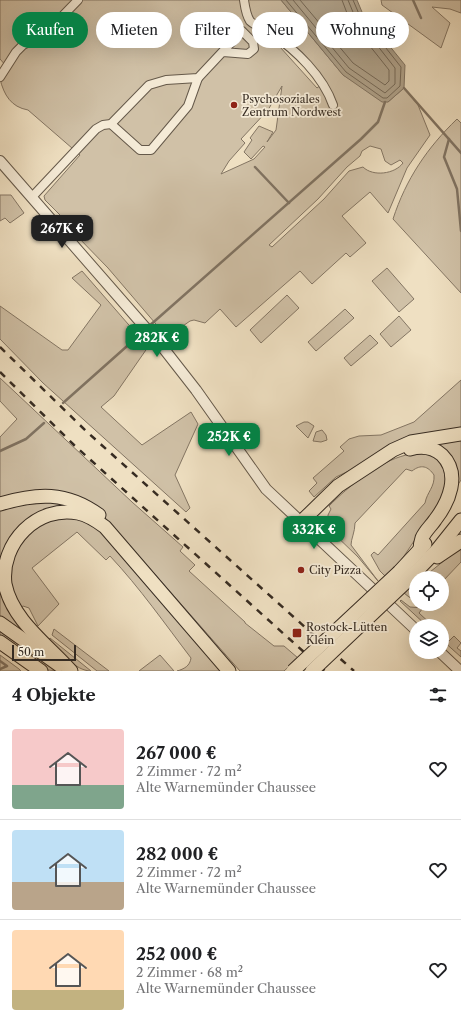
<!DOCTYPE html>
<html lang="de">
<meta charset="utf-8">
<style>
:root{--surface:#fff;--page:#f6f6f6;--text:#202124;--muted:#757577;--line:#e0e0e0;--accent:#0b8043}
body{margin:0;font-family:"Libre Caslon Text",serif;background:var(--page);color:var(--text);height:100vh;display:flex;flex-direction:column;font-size:15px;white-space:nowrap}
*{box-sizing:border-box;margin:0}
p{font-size:13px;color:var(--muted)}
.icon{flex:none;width:22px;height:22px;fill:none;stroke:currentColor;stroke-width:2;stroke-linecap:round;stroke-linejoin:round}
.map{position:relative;height:671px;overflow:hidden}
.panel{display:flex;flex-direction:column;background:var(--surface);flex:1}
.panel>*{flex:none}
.banner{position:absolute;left:12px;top:12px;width:437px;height:36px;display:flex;gap:8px}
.fabs{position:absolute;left:409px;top:571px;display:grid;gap:8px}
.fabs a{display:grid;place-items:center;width:40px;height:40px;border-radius:50%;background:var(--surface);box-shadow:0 4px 16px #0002;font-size:20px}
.scale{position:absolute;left:12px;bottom:10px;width:64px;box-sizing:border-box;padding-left:4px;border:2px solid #372c22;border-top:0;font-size:11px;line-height:14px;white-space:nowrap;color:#372c22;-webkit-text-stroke:3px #f5ebd7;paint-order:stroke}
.price{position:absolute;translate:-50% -34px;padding:0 9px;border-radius:8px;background:var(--accent);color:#fff;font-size:13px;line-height:26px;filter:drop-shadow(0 1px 2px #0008)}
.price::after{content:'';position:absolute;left:50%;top:24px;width:12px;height:9px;margin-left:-6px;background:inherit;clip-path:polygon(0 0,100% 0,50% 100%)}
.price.on{background:#222;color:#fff}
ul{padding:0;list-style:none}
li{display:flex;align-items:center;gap:12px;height:100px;padding:0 12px}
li+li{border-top:1px solid var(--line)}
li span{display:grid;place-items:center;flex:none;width:112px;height:80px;border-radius:4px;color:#555}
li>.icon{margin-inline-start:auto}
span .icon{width:48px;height:48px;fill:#fffc;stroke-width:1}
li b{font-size:17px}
h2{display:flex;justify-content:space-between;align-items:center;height:48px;padding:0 12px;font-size:17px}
.tag{padding:0 14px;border-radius:18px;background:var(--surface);box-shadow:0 4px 16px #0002;font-size:14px;line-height:36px}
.tag.on{background:var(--accent);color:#fff}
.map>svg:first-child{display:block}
</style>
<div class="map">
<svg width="461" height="671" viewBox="0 0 461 671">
<rect width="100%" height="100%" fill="#efe0c2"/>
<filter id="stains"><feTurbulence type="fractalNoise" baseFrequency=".005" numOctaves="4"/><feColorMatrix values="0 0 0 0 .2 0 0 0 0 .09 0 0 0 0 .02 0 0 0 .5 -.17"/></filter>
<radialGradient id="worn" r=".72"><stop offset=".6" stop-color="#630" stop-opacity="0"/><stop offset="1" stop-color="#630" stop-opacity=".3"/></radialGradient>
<g fill="#d0c1a7" stroke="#847664" fill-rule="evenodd">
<path d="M0,0H281L343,75L388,102L404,88L418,105L430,135L407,168L388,213L370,192L342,216L366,243L350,257L346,253L312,284L300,271L236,327L220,309L205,323L194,320L190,321L167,337L108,268L75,234L74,229L45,200L44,196L80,155L28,110C11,107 4,95 0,79L7,67L0,59ZM272,29L287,39L326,81L317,88L280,47L268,36ZM282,86L276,130L267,142L273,132L259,126L250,138L252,140L244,152L251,159L263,146L265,147L254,159L221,174L229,161L245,143L241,139L268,110ZM370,146L381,149L385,161L391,165L400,160L403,163C395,174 373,177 363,167L349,171L324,199L272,247L269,245L318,199L347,167L360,156L362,151Z"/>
<path d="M381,0H461V13L450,9L432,7L450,23L441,48L382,5Z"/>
<path d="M457,119L461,123V293L393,219C406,179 427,148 457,119Z"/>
<path d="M0,195H11L24,213L10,223L5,218L0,221Z"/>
<path d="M387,268L414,299L399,312L372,281Z"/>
<path d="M82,271L148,347L114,396L101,407L142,445L191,412L198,424L175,475L190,508L186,512L43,383L0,339V306L62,350H68L101,305L72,278Z"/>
<path d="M287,295L299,308L261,343L250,330Z"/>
<path d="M345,309L354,318L316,351L308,342Z"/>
<path d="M399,316L411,330L391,347L380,334Z"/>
<path d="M370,335L378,343L351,366L344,358Z"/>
<path d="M0,378L132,502L183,547L180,551L195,565L189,571L245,622V623L274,646H284L298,658L284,671H240L100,512L90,505L0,500V437L17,419L0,401Z"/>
<path d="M461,380V429L357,467L336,477L314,497L309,491L317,483L313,478L344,451L340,447L349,439L359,436L381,435L414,422Z"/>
<path d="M304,422H308L314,426L308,438L296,426Z"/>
<path d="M322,430L326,435L327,440L321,442L313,441L316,432Z"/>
<path d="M461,438V480L457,486C457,455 451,456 425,442Z"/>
<path d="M428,452L445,464L449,489L402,559L385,576L380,571L371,555L374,552L378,555L425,503C427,492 435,487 434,475C428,466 421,464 412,471L406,469L355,523C355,532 351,539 351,545L378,581L358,557L328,528V515L331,509L329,506C349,486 378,462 406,455C413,453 421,453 428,452Z"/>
<path d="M29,501L71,504C32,517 9,520 0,566V508Z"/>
<path d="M74,517L102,529L224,671H177C184,669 190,666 191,658C165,624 140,588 110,556L106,560L77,532L32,568L59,604L38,626L29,608L23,606L20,608L10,584V562L27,532L50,519Z"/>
<path d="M461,547V562L442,582V578H419L430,572Z"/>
<path d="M0,575L26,631L24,634L0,617Z"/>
<path d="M416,581V600L409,597L404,593Z"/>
<path d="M401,600L410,607L423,608L419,613L433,626H427L400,601Z"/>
<path d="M54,629L109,671H97L52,635Z"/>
<path d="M0,631L58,671L48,670L0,635Z"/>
<path d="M442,634L449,641L454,636L461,643L457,648L461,651V657L442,640Z"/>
<path d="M50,638L91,671C75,671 60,651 49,640Z"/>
<path d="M0,655L19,669L21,671H0Z"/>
<path d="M160,655L174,671H139Z"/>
</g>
<path fill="#b0a38c" stroke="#807362" d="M281,0H357L362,12L405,65L404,88L388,102H382L343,75Z"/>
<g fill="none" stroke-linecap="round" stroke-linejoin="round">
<g stroke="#746857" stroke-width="1">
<path d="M286,0L346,72L383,98H387L400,86L401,67L359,14L353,0"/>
<path d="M293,0L349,68L385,93L395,84V68L355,17L348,0"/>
<path d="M300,0L353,63L385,85L389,81V70L350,21L342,0"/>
</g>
<g stroke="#807362" stroke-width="2.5">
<path d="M413,0L421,18"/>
<path d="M404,88L461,153"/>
<path d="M449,139L444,157L457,189L461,231"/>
<path d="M255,167L289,203"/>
<path d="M148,327L361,139L378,122L385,102"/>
<path d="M63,403L144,331"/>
<path d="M0,451L26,439L44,423"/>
<path d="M0,661L7,666L0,669"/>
</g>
<g stroke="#65594a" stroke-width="10">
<g id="minor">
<path d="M244,0C245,7 246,15 250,21C255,26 265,29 271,33C296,50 323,76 333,105"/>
<path d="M0,77L16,52L23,45L47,32L78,0"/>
<path d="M111,124L140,150H151L188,106L198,78"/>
<path d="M32,197L96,129L103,125L111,124L149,85L166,80L198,78L242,31L253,42L254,49L248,54L223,52"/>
</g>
</g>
<g stroke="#65594a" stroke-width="12">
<g id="tertiary">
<path d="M0,161L164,349L196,390L266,489L416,630"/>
<path d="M440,652L460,671"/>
</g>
</g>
<g stroke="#372c22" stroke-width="15">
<g id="trunk">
<path d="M410,449C421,446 433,447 442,455C461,474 449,502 435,520C431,526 425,531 422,538C421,541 420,546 420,550"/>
<path d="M0,504C37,493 66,491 99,515"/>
<path d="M301,522L338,486L393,450L411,442L461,434"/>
<path d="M437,557L461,541"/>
<path d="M399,572L425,544"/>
<path d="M407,581L437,550L461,520"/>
<path d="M0,623L59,665"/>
<path d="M0,642L41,671"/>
<path d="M71,671C48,645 12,620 5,584C0,543 37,505 78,513C88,515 97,521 105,527L229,671"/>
</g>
</g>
<use href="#minor" stroke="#f5ebd7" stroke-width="8"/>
<use href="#tertiary" stroke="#f5ebd7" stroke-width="10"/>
<use href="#trunk" stroke="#efe0c2" stroke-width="13"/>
<g stroke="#372c22" stroke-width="2.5" stroke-dasharray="7 7" stroke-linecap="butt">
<path d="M0,347L86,431L354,671"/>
<path d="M0,372L74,445L325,671"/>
</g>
<g stroke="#372c22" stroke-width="15" stroke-linecap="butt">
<g id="trunk-bridge">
<path d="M293,671L399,572"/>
<path d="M312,671L407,581"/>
</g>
</g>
<use href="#trunk-bridge" stroke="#efe0c2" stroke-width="13"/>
</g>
<g fill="#8f2418" stroke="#f5ebd7" stroke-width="1.5">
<circle cx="234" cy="105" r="4"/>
<circle cx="301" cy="570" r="4"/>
<rect x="292" y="628" width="10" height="10" rx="2"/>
</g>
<g text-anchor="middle" stroke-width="3.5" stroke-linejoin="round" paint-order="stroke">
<g font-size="11" fill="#372c22" stroke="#f5ebd7" text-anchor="start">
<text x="242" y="103">Psychosoziales<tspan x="242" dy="13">Zentrum Nordwest</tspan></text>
<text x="309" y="574">City Pizza</text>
<text x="306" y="631">Rostock-Lütten<tspan x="306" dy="13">Klein</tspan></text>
</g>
</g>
<rect width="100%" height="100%" filter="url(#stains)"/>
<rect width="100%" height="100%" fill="url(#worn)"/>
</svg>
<div class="fabs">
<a><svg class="icon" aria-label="locate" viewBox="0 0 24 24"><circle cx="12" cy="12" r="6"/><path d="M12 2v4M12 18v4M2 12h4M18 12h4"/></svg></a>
<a><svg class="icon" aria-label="layers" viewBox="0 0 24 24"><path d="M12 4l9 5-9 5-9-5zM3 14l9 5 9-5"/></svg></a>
</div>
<div class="scale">50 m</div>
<b class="price on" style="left:62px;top:249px">267K €</b>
<b class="price" style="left:157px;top:358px">282K €</b>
<b class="price" style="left:229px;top:457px">252K €</b>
<b class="price" style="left:314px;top:550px">332K €</b>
<div class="banner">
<a class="tag on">Kaufen</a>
<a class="tag">Mieten</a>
<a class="tag">Filter</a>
<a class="tag">Neu</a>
<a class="tag">Wohnung</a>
</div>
</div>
<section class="panel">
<h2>4 Objekte<svg class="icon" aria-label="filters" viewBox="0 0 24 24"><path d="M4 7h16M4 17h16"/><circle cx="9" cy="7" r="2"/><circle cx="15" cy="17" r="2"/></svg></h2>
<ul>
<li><span style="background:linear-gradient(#f6c9c9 70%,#7fa58c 0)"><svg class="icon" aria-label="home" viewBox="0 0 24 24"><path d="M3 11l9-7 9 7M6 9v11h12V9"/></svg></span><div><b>267 000 €</b><p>2 Zimmer · 72 m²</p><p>Alte Warnemünder Chaussee</p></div><svg class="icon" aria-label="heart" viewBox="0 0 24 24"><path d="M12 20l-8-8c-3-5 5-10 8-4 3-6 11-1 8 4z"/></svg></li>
<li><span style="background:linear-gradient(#bfe0f5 65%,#b9a48a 0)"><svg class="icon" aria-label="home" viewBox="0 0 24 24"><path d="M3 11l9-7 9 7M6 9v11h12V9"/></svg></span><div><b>282 000 €</b><p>2 Zimmer · 72 m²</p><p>Alte Warnemünder Chaussee</p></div><svg class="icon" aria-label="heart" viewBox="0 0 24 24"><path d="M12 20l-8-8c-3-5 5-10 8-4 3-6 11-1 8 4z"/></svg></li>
<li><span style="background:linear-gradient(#ffd9b3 75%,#c2b280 0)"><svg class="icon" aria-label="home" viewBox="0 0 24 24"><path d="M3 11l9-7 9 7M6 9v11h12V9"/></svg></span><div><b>252 000 €</b><p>2 Zimmer · 68 m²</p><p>Alte Warnemünder Chaussee</p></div><svg class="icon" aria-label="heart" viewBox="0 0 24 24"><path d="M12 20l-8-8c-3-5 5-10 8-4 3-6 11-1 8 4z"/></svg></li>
</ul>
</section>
